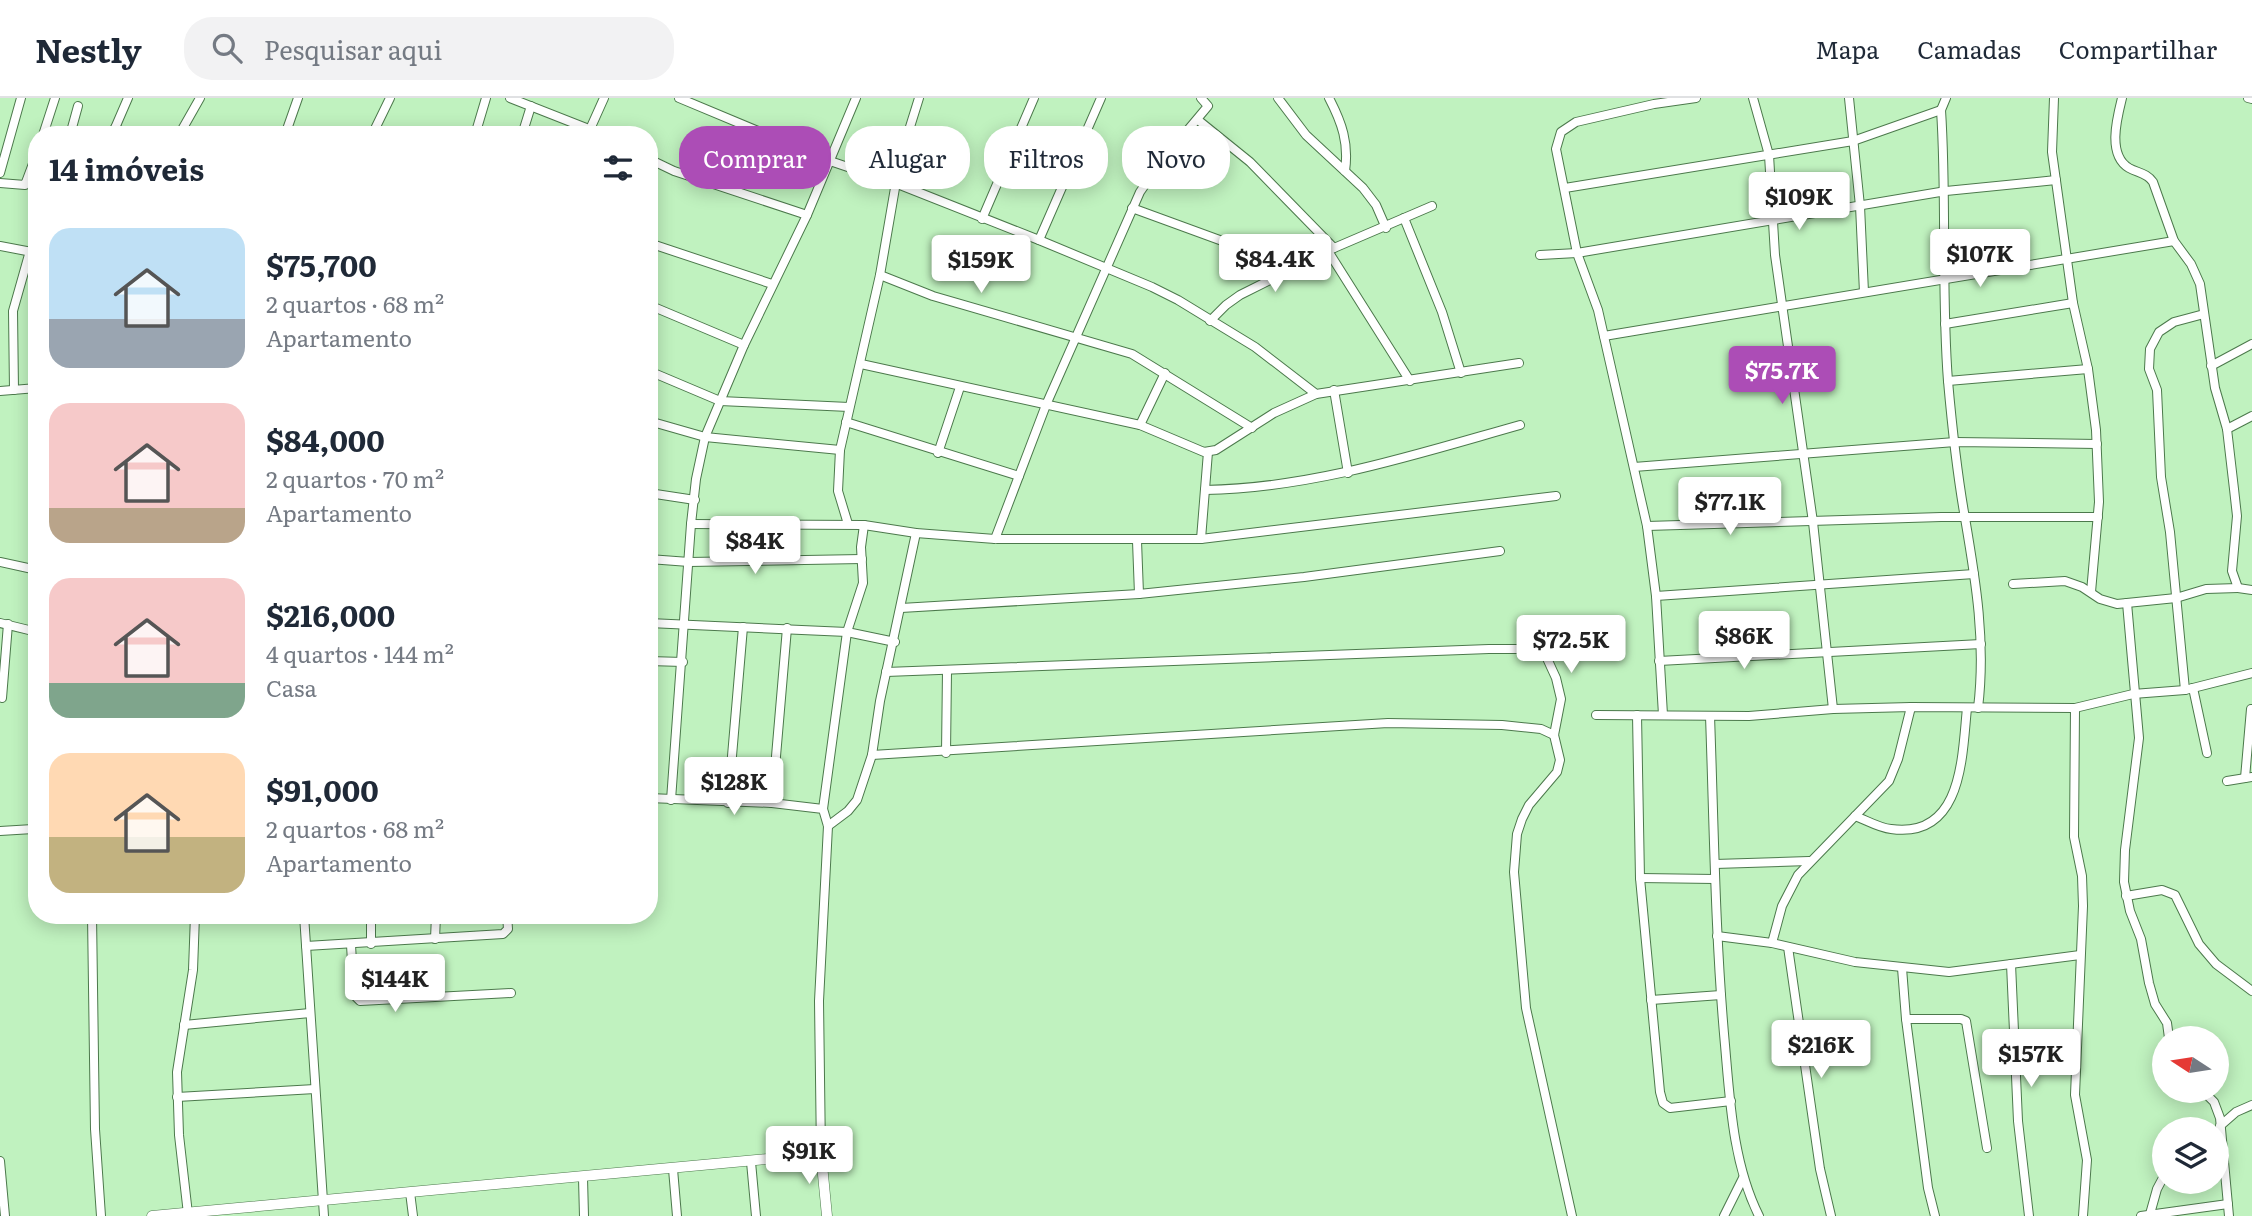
<!DOCTYPE html>
<html lang="pt">
<meta charset="utf-8">
<style>
:root{--surface:#fff;--page:#f2f2f3;--text:#1f2937;--muted:#747a83;--line:#e0e1e3;--accent:#ac4db6}
body{margin:0;font-family:Literata,serif;background:var(--page);color:var(--text);height:100vh;display:flex;flex-direction:column;font-size:26px;white-space:nowrap}
*{box-sizing:border-box;margin:0}
p{font-size:23px;color:var(--muted)}
.icon{flex:none;width:38px;height:38px;fill:none;stroke:currentColor;stroke-width:2;stroke-linecap:round;stroke-linejoin:round}
.map{position:relative;flex:1;overflow:hidden}
.side{position:absolute;left:28px;top:28px;width:630px;height:798px;display:flex;flex-direction:column;background:var(--surface);border-radius:28px;box-shadow:0 4px 18px #0003}
.side>*{flex:none}
.top-card{position:absolute;left:679px;top:28px;width:665px;height:63px;display:flex;gap:14px}
.needle{width:46px;rotate:282deg}
.fabs{position:absolute;left:2152px;top:928px;display:grid;gap:14px}
.fabs a{display:grid;place-items:center;width:77px;height:77px;border-radius:50%;background:var(--surface);box-shadow:0 4px 18px #0003;font-size:35px}
.price{position:absolute;translate:-50% -60px;padding:0 16px;border-radius:7px;background:#fff;color:#222;font-size:23px;line-height:46px;filter:drop-shadow(0 2px 4px #0008)}
.price::after{content:'';position:absolute;left:50%;top:42px;width:21px;height:16px;margin-left:-10px;background:inherit;clip-path:polygon(0 0,100% 0,50% 100%)}
.price.selected{background:var(--accent);color:#fff}
ul{padding:0;list-style:none}
li{display:flex;align-items:center;gap:21px;height:175px;padding:0 21px}
li span{display:grid;place-items:center;flex:none;width:196px;height:140px;border-radius:21px;color:#555}
li>.icon{margin-inline-start:auto}
span .icon{width:84px;height:84px;fill:#fffc;stroke-width:1}
li b{font-size:30px}
h2{display:flex;justify-content:space-between;align-items:center;height:84px;padding:0 21px;font-size:30px}
.tag{padding:0 24px;border-radius:28px;background:var(--surface);box-shadow:0 4px 18px #0003;font-size:24px;line-height:63px}
.tag.selected{background:var(--accent);color:#fff}
header{display:flex;align-items:center;gap:42px;box-sizing:border-box;height:98px;padding:0 35px;background:var(--surface);border-bottom:2px solid var(--line)}
header strong{font-size:33px}
nav{display:flex;gap:38px;margin-inline-start:auto;font-size:24px}
.search{width:490px;height:63px;background:var(--page);display:flex;align-items:center;gap:18px;box-sizing:border-box;padding:0 24px;border-radius:28px;color:var(--muted);font-size:26px}
.map>svg:first-child{display:block}
</style>
<header>
<strong>Nestly</strong>
<div class="search"><svg class="icon" aria-label="search" viewBox="0 0 24 24"><circle cx="10" cy="10" r="6"/><path d="M15 15l6 6"/></svg>Pesquisar aqui</div>
<nav><a>Mapa</a><a>Camadas</a><a>Compartilhar</a></nav>
</header>
<div class="map">
<svg width="2252" height="1118" viewBox="0 0 2252 1118">
<rect width="100%" height="100%" fill="#c0f2bf"/>
<g fill="none" stroke-linecap="round" stroke-linejoin="round">
<g stroke="#4c794c" stroke-width="10">
<g id="minor">
<path d="M510,0L604,37"/>
<path d="M679,0L830,63L895,85L1039,142L1152,189L1178,202L1255,249L1316,296L1519,265"/>
<path d="M1278,0L1306,37L1363,90L1376,107L1386,130"/>
<path d="M1329,0C1342,25 1349,45 1345,73"/>
<path d="M1753,0L1769,57L1775,157L1813,424L1833,611"/>
<path d="M1849,0L1860,108L1864,194"/>
<path d="M1946,0L1941,12C1947,102 1941,193 1948,283C1952,328 1957,375 1965,420C1976,484 1986,545 1978,610"/>
<path d="M2054,0L2052,54L2073,205L2088,271L2096,332L2099,404L2091,494"/>
<path d="M2248,0L2252,1"/>
<path d="M1198,22L1250,64L1334,150"/>
<path d="M591,29L604,0"/>
<path d="M115,30L129,37"/>
<path d="M43,37L55,0"/>
<path d="M70,37L78,8"/>
<path d="M112,37L128,0"/>
<path d="M179,37L200,0"/>
<path d="M285,37L298,0"/>
<path d="M372,37L390,0"/>
<path d="M475,37L486,0"/>
<path d="M522,37L531,8"/>
<path d="M649,61L674,73L807,117"/>
<path d="M0,75L21,0"/>
<path d="M0,85L25,87L37,55"/>
<path d="M1565,90L1853,43L1941,12"/>
<path d="M1132,110L1236,148L1255,158L1278,178"/>
<path d="M1404,120L1442,214L1461,275"/>
<path d="M982,121L1034,0"/>
<path d="M1039,142L1101,0"/>
<path d="M649,145L772,186"/>
<path d="M0,148L37,155"/>
<path d="M1328,153L1410,283"/>
<path d="M1540,157L1577,155L1946,93L2056,82"/>
<path d="M880,177L933,198L1132,256L1252,330"/>
<path d="M649,207L744,247"/>
<path d="M1210,223L1226,207L1240,197L1334,150L1432,108"/>
<path d="M1945,226L2073,205"/>
<path d="M1604,238L2174,143"/>
<path d="M861,266L1140,327L1204,354L1216,352L1274,315L1316,296"/>
<path d="M2211,268L2252,246"/>
<path d="M649,273L720,303L849,309"/>
<path d="M1948,283L2088,271"/>
<path d="M14,292L13,213L30,153"/>
<path d="M1334,292L1348,375"/>
<path d="M0,293L37,290"/>
<path d="M649,323L705,339L840,352"/>
<path d="M846,324L1019,378"/>
<path d="M1140,327L1165,275"/>
<path d="M2227,331L2252,318"/>
<path d="M938,355L960,289"/>
<path d="M1634,369L1955,344L2097,346"/>
<path d="M1205,392C1314,390 1417,356 1520,327"/>
<path d="M649,395L695,402"/>
<path d="M691,426L864,427L916,435L995,441H1201L1556,398"/>
<path d="M848,426L838,393L840,352L880,177L900,61L919,0"/>
<path d="M1647,428L1941,419H2098"/>
<path d="M995,441L1046,307L1140,94L1161,64L1208,8L1201,0"/>
<path d="M1201,441L1208,354"/>
<path d="M1137,443L1139,496"/>
<path d="M649,461L689,464L862,461"/>
<path d="M0,464L37,472"/>
<path d="M2013,486L2065,483L2082,489L2100,501L2117,506L2176,500L2206,491L2238,490L2232,473L2237,418L2234,391L2227,331L2215,290L2200,186L2191,166L2174,143L2153,84C2147,75 2138,75 2129,70C2107,57 2117,20 2122,0"/>
<path d="M2238,490L2252,492"/>
<path d="M1656,498L1974,476"/>
<path d="M2127,505L2139,640L2125,752L2124,784L2130,813L2141,841L2149,885L2155,906L2167,925L2169,940"/>
<path d="M901,510L1139,496L1304,479L1500,453"/>
<path d="M0,525L37,534"/>
<path d="M649,525L847,534L895,544"/>
<path d="M649,563L683,564"/>
<path d="M1659,563L1981,546"/>
<path d="M886,574L1489,551H1526L1545,556L1556,580L1561,601L1554,637L1560,662L1557,674L1529,707L1522,721L1517,736L1514,774L1526,910L1572,1118"/>
<path d="M2193,590L2207,655"/>
<path d="M2185,592L2170,434L2161,379L2157,292L2149,271L2150,251L2159,234L2174,224L2204,216"/>
<path d="M2,600L8,526"/>
<path d="M2075,610L2074,739L2082,778L2083,808L2075,997L2087,1062L2083,1118"/>
<path d="M1596,617L1749,618L1833,611L1911,609L2075,610L2133,596L2185,592L2252,575"/>
<path d="M1637,617L1640,780L1660,994L1663,1005L1670,1010L1731,1003"/>
<path d="M1663,617L1656,498L1647,428L1598,212L1577,155L1556,51L1561,34L1576,24L1654,6L1696,0"/>
<path d="M1710,618C1714,728 1715,838 1725,947C1730,1004 1733,1066 1759,1118"/>
<path d="M946,655L947,573"/>
<path d="M872,657L1388,625L1502,627L1541,631L1554,637"/>
<path d="M2245,680L2251,611"/>
<path d="M2227,683L2252,679"/>
<path d="M649,700L772,705L823,711L828,728L819,903L821,1056"/>
<path d="M671,702L691,426L696,381L705,339L744,247L807,117L856,0"/>
<path d="M728,705L743,529"/>
<path d="M772,705L787,530"/>
<path d="M823,711L847,534L863,485L861,449L864,427"/>
<path d="M1855,718C1866,722 1879,730 1891,731C1963,741 1962,658 1967,610"/>
<path d="M828,728L848,713L857,702L872,657L880,603L916,435"/>
<path d="M0,733L33,731L37,716"/>
<path d="M1715,766L1809,763"/>
<path d="M1640,780L1715,781"/>
<path d="M2126,798L2162,792L2175,797L2199,846L2216,866L2252,893"/>
<path d="M92,817L95,1031L101,1118"/>
<path d="M304,817L324,1118"/>
<path d="M1717,838L1772,845L1855,864L1949,874L2080,857"/>
<path d="M435,841L436,817"/>
<path d="M1772,845L1782,808L1798,777L1889,683L1898,661L1911,609"/>
<path d="M371,846V817"/>
<path d="M351,847L354,897L360,903L511,895"/>
<path d="M306,848L503,836L508,831L507,817"/>
<path d="M1788,849L1820,1071L1831,1118"/>
<path d="M2011,866L2018,1023L2029,1118"/>
<path d="M1902,870L1906,921L1928,1090L1935,1118"/>
<path d="M1651,902L1721,897"/>
<path d="M1906,921H1961L1966,923L1987,1050"/>
<path d="M184,927L310,915"/>
<path d="M2202,992L2214,1004L2220,1020L2229,1118"/>
<path d="M177,999L315,991"/>
<path d="M2220,1028L2236,1014L2252,1007"/>
<path d="M0,1063L5,1118"/>
<path d="M751,1064L756,1118"/>
<path d="M673,1071L677,1118"/>
<path d="M583,1080L584,1118"/>
<path d="M410,1094L413,1118"/>
<path d="M188,1116L179,1037L177,974L193,872L195,817"/>
<path d="M2150,1116L2157,1091L2165,1076"/>
<path d="M1724,1118L1743,1080"/>
<path d="M2141,1118L2228,1106"/>
</g>
</g>
<g stroke="#4c794c" stroke-width="11">
<path id="tertiary" d="M152,1118L821,1056L827,1118"/>
</g>
<use href="#minor" stroke="#fff" stroke-width="8"/>
<use href="#tertiary" stroke="#fff" stroke-width="10"/>
</g>
</svg>
<div class="fabs">
<a><svg class="needle" viewBox="-14 -14 28 28"><path d="M0-13l5 13h-10z" fill="#e53935"/><path d="M0 13l5-13h-10z" fill="#747a83"/></svg></a>
<a><svg class="icon" aria-label="layers" viewBox="0 0 24 24"><path d="M12 4l9 5-9 5-9-5zM3 14l9 5 9-5"/></svg></a>
</div>
<b class="price" style="left:1799px;top:134px">$109K</b>
<b class="price" style="left:1980px;top:191px">$107K</b>
<b class="price" style="left:1275px;top:196px">$84.4K</b>
<b class="price" style="left:981px;top:197px">$159K</b>
<b class="price selected" style="left:1782px;top:308px">$75.7K</b>
<b class="price" style="left:1730px;top:439px">$77.1K</b>
<b class="price" style="left:755px;top:478px">$84K</b>
<b class="price" style="left:1744px;top:573px">$86K</b>
<b class="price" style="left:1571px;top:577px">$72.5K</b>
<b class="price" style="left:734px;top:719px">$128K</b>
<b class="price" style="left:395px;top:916px">$144K</b>
<b class="price" style="left:1821px;top:982px">$216K</b>
<b class="price" style="left:2031px;top:991px">$157K</b>
<b class="price" style="left:809px;top:1088px">$91K</b>
<div class="top-card">
<a class="tag selected">Comprar</a>
<a class="tag">Alugar</a>
<a class="tag">Filtros</a>
<a class="tag">Novo</a>
</div>
<section class="side">
<h2>14 imóveis<svg class="icon" aria-label="filters" viewBox="0 0 24 24"><path d="M4 7h16M4 17h16"/><circle cx="9" cy="7" r="2"/><circle cx="15" cy="17" r="2"/></svg></h2>
<ul>
<li><span style="background:linear-gradient(#bfe0f5 65%,#9aa5b1 0)"><svg class="icon" aria-label="home" viewBox="0 0 24 24"><path d="M3 11l9-7 9 7M6 9v11h12V9"/></svg></span><div><b>$75,700</b><p>2 quartos · 68 m²</p><p>Apartamento</p></div></li>
<li><span style="background:linear-gradient(#f6c9c9 75%,#b9a48a 0)"><svg class="icon" aria-label="home" viewBox="0 0 24 24"><path d="M3 11l9-7 9 7M6 9v11h12V9"/></svg></span><div><b>$84,000</b><p>2 quartos · 70 m²</p><p>Apartamento</p></div></li>
<li><span style="background:linear-gradient(#f6c9c9 75%,#7fa58c 0)"><svg class="icon" aria-label="home" viewBox="0 0 24 24"><path d="M3 11l9-7 9 7M6 9v11h12V9"/></svg></span><div><b>$216,000</b><p>4 quartos · 144 m²</p><p>Casa</p></div></li>
<li><span style="background:linear-gradient(#ffd9b3 60%,#c2b280 0)"><svg class="icon" aria-label="home" viewBox="0 0 24 24"><path d="M3 11l9-7 9 7M6 9v11h12V9"/></svg></span><div><b>$91,000</b><p>2 quartos · 68 m²</p><p>Apartamento</p></div></li>
</ul>
</section>
</div>
